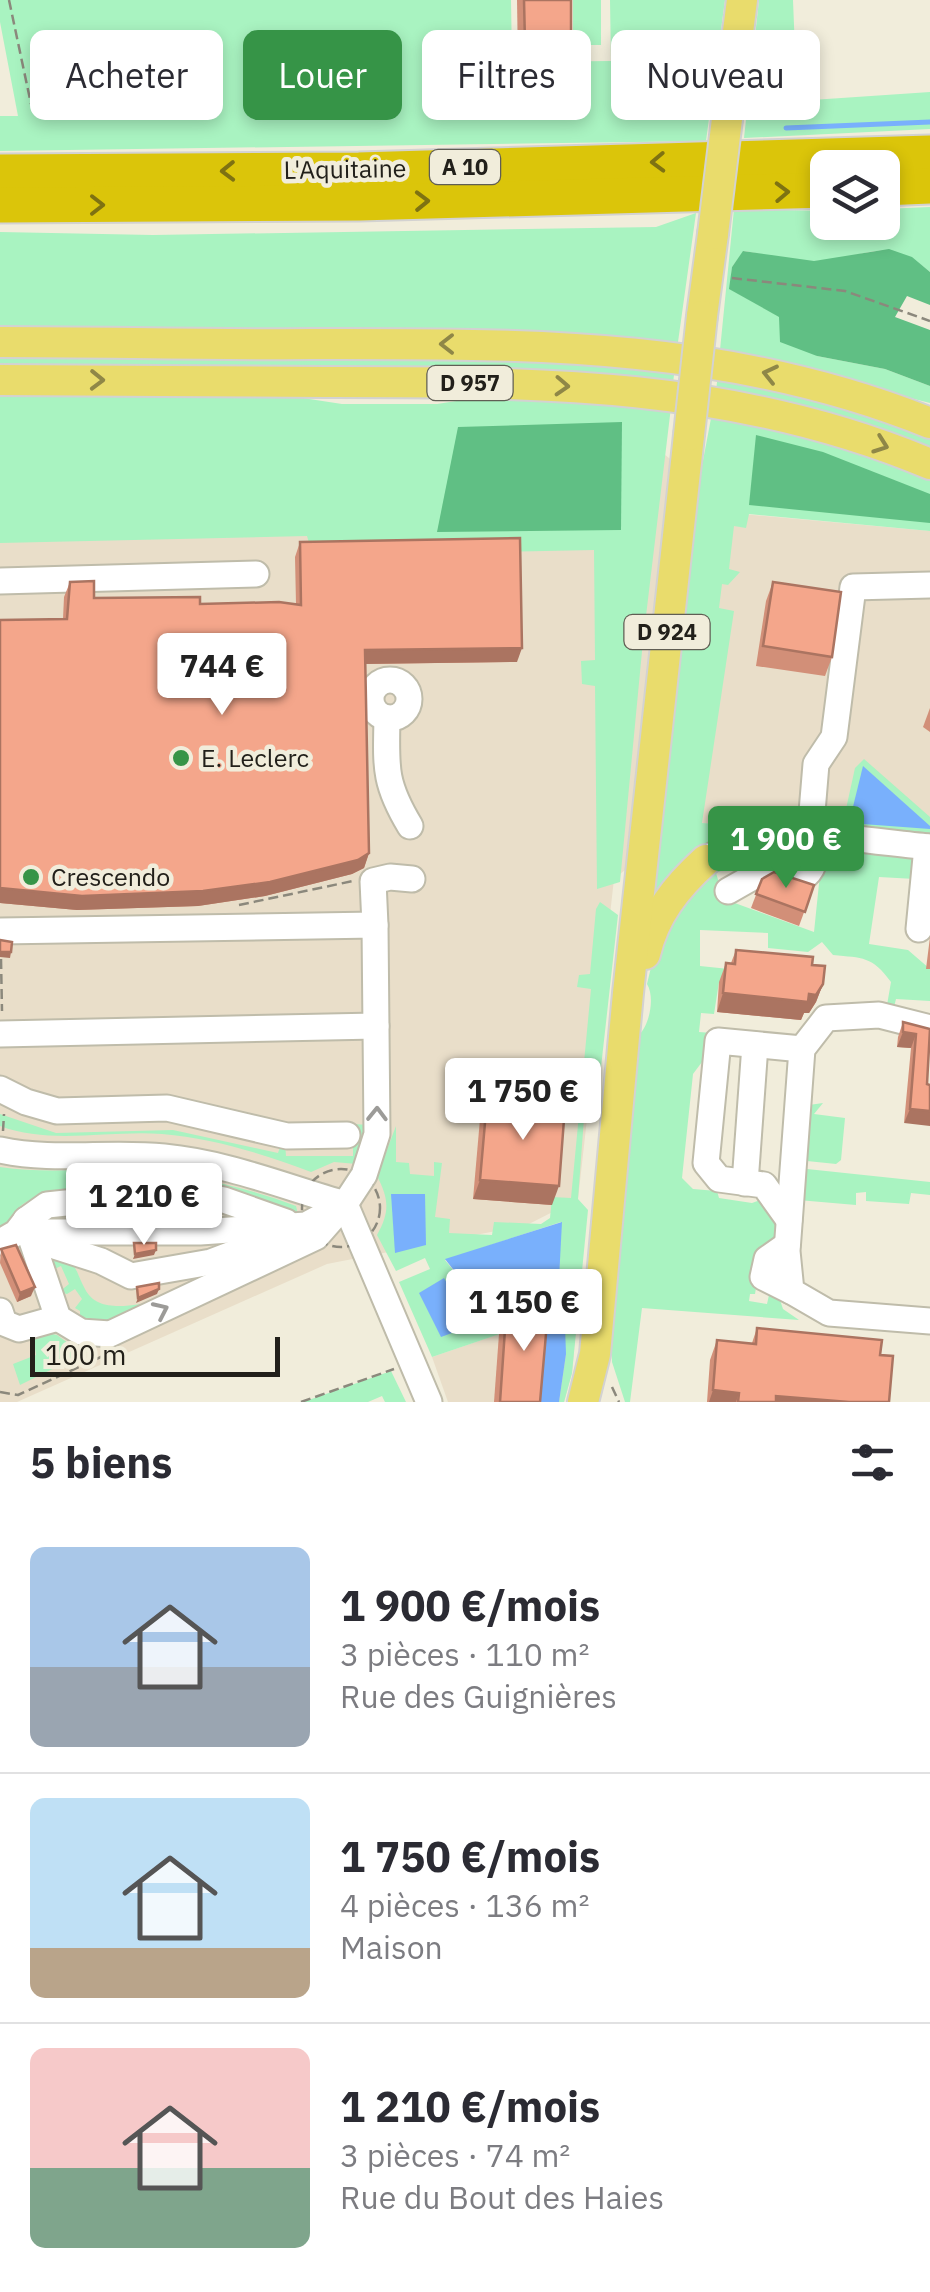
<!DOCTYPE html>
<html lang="fr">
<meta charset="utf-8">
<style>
:root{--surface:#fff;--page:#f2f2f3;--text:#2b2b33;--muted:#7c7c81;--line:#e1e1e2;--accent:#369447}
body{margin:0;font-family:"IBM Plex Sans",sans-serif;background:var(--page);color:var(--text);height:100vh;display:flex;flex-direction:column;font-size:38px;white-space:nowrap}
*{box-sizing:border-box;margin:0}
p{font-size:32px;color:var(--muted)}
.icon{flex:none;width:55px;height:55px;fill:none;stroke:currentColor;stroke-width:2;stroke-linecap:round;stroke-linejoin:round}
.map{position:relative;height:1402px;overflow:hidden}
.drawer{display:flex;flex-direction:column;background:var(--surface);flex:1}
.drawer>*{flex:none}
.hud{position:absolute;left:30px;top:30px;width:870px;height:90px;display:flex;gap:20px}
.fabs{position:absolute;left:810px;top:150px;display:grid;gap:20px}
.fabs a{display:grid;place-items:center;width:90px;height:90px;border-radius:15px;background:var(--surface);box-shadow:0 5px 15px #0003;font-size:50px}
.scale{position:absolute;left:30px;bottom:25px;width:250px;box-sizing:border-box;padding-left:10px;border:5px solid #22201a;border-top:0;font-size:28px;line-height:35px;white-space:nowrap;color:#22201a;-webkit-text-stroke:8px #f1eddb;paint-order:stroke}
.price{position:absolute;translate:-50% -85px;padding:0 22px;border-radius:10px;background:#fff;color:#222;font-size:32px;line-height:65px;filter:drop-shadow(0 2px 5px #0008)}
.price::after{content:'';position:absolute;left:50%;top:60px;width:30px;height:22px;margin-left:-15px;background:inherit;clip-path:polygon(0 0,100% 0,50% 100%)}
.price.selected{background:var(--accent);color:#fff}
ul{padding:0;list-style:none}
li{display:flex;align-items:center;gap:30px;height:250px;padding:0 30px}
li+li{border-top:2px solid var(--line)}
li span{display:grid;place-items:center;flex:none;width:280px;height:200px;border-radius:15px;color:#555}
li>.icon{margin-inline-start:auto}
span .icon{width:120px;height:120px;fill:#fffc;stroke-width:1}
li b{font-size:42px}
h2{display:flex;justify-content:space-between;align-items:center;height:120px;padding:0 30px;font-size:42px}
.pill{padding:0 35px;border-radius:15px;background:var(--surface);box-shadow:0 5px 15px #0003;font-size:35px;line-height:90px}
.pill.selected{background:var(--accent);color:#fff}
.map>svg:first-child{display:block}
</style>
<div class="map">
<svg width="930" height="1402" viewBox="0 0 930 1402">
<rect width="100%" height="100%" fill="#f1eddb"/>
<g fill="#e9dec9">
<path d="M622,422L742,514L930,531V837L684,822L614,879L578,1199L527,1225L327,1264L17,1402H0V440Z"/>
<path d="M578,1307L572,1373L564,1402H448L432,1357Z"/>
</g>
<g fill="#a9f3c1" fill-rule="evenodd">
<path d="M0,0H511L512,60L518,62L611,61L610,0H725L706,141L0,151V116H18L0,22Z"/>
<rect x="573" y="0" width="28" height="45"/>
<path d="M759,0H793L797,101L930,92V129L744,138Z"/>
<path d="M930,207V272C884,233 867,259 816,261C793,262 767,255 744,251L732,267L730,289L780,317L817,356L885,369L930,386V403L720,350L734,209L827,211L828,222H882L883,209Z"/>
<path d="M696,213L678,342C453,325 226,332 0,331V232L153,235L656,227Z"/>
<path d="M0,351L417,354L675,367L673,383L0,370Z"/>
<path d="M718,374L787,387L930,434V453L716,391Z"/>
<path d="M0,390L257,391L342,404H437L495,395L671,407L643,641L620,882L597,889L595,686L582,684L581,661L595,660L594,550L313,556L307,536L0,543Z"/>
<path d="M712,413L777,424L930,478V531L749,514L746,528L734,526L729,569L740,572L728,585L722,584L719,608L734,611L702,823L750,826L649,921L695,503Z"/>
<path d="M864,759L930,817V834L842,827L855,768Z"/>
<path d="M823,845L917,857L915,879L879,877L869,944L908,950L930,969V1001L896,999L893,1011L887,1005L891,982C872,956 863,958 833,955L822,942L808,952L768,948V933L700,930V966L729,969L728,982H719L714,1014L701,1013L699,1032L712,1033L708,1054L693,1074L682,1178L693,1189L717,1191L719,1198L752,1203L763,1199L775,1206L781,1240L761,1257L755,1294H750L749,1301L767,1304L769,1295L779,1297L783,1309L799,1320L642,1308L630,1402H625L612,1362L611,1318L639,1035C650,1024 655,997 647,984L659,934L688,889L727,859L758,848L811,846L810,855L796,868L795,852L774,848L716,873L724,899L814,932Z"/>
<path d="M600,902L618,915L596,1112L584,1118L578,1199L588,1210L572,1373L564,1402H559L566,1354L542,1325L541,1320L432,1357L399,1282L430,1269L425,1258L396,1271L377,1235C390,1212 389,1199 377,1176L396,1126V1162L409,1163L410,1174L434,1176V1162L442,1163L435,1217L450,1219L449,1233L492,1235L494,1222L541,1224L550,1218L552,1197L571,1198L591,989L577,987L579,975L590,974L596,909ZM561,1222L558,1299L496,1323L445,1260Z"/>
<path d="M823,1103L814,1114L845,1118L841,1160L836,1164L807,1161L801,1154L809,1105Z"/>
<path d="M0,1114L56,1133L173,1130L278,1153L281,1144L285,1143L286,1156H353V1124L369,1125L357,1164L334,1162L311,1172C263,1154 213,1138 162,1134C109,1130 50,1145 0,1126Z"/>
<path d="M0,1167C39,1173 76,1169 115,1170C177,1172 238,1184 296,1206L298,1214L291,1218C269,1208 247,1196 224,1188C206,1181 187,1189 171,1178L124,1183L118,1192L30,1200C14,1207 13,1220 0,1231Z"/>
<path d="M807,1169L930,1182V1195L911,1193L909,1204L866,1201V1192L856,1193V1205L798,1200L800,1175Z"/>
<path d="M57,1253C80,1268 73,1266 85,1289C98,1315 134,1304 158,1302L118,1324L80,1321V1311L75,1308L82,1299L75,1289L67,1294L59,1292L69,1284L61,1266L48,1272L45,1258L53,1261Z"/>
<path d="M47,1333L57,1335L79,1351L91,1350L20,1385L13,1364L36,1355L34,1342L31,1343L29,1337Z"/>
<path d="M391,1371L406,1402H385L382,1396L368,1402H303Z"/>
</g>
<g fill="#60bf84">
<path d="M889,249L912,257L930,272V305L907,296L895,317L930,330V386L885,369L817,356L780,342L779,317L729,289L732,267L743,251L814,261Z"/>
<path d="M622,422L621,530L437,532L458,427Z"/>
<path d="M756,435L823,452L930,494V523L749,505Z"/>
</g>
<g fill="#79b0fc">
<path d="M863,766L930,826V829L849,823Z"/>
<path d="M391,1194H425L426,1245L395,1253Z"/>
<path d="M562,1222L558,1299L495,1323L445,1259Z"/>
<path d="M444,1278L471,1326L441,1337L419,1293Z"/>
<path d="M542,1325L565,1326L566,1354L559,1402H536Z"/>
</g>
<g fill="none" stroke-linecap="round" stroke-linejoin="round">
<path stroke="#79b0fc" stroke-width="5" d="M786,128L930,122"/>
<g stroke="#bfbcaa" stroke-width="29">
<g id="minor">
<path d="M0,581L256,574"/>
<circle cx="390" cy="699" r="19"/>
<path d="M387,718C386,767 384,783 410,826"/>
<path d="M810,836L816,764L834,737L853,587L930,585"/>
<path d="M706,860C719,851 732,843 748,839C791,827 882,843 930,847"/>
<path d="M728,891L767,869L802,878C817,869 815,853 817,837"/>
<path d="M375,925L373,881L390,877L412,879"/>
<path d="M919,929L927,847"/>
<path d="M0,931L375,925L377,1134L364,1175L345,1204L316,1237L110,1334L81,1332L58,1318L31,1238L44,1232H200L306,1225L345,1204"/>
<path d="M930,1028L879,1015L826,1018L802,1049L787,1251L791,1291L829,1313L930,1321"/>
<path d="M0,1034L376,1026"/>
<path d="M0,1089L26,1102L57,1111L167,1108L287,1136L347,1135"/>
<path d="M0,1150C54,1162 109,1151 164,1157C227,1163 285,1187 345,1204"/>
<path d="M745,1183L755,1045"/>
<path d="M345,1204L429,1402"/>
<path d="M789,1220L764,1185L719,1179L706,1163L718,1041L802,1049"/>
<path d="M31,1238L26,1220L47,1205L178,1191L224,1200L286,1222"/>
<path d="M36,1240L101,1261L131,1276L211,1262L282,1235"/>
<path d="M0,1242L16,1233L26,1220"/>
<path d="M787,1245L767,1259L763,1277L791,1291"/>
<path d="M0,1311L4,1323L19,1329L58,1318"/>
</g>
</g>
<g stroke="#d3d2d1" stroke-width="34">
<g id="major">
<path d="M727,119L742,0"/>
<path d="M702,316L713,234"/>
<path d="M0,342C104,342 207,345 311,344C525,344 727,341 930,423"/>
<path d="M0,380C109,380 217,382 326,382C536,382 733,381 930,464"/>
<path d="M645,954C654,915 676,887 706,860"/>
<path d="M583,1402L595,1354L628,993L689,435"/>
</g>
</g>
<g stroke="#d3d2d1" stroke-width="39">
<g id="highway">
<path d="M0,172L359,170L930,153"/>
<path d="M882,188L930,186"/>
<path d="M0,205L359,203L828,190"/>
</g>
</g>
<g stroke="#8b887c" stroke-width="2.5" stroke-dasharray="10 5" stroke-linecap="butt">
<path d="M9,0L31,104"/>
<path d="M732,278L845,291L930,321"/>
<path d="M239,905L353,881"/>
<path d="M1,959L2,1011"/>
<path d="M3,1131L4,1114"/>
<circle cx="341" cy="1208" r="39"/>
<path d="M612,1387L619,1402"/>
<path d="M0,1392L18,1395L105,1355"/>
<path d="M301,1402L394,1369"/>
</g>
<use href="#minor" stroke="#fff" stroke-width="25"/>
<use href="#major" stroke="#e9dc6c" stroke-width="30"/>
<use href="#highway" stroke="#dbc50a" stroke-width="35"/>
<g stroke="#d3d2d1" stroke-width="34" stroke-linecap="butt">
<g id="major-bridge">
<path d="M713,234L727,119"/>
<path d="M689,435L702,316"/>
</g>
</g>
<use href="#major-bridge" stroke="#e9dc6c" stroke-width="30"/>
</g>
<g fill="#d28f78">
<path d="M517,0H571L564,61L518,62Z"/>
<path d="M300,542L517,662L365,664L369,853L364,868L352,874L265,896L198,906L77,910L0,903V620L63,619L64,597L70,582L94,598L200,604H296L295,557Z"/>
<path d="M773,582L832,657L825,676L756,666L766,601Z"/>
<path d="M930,708V732L923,727Z"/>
<path d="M762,879L814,885L799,926L751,908Z"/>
<path d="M930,937V969H926Z"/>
<path d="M736,950L812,965L823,984L816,1002L809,1013H804L801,1020L717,1012L719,982L726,963H731Z"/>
<path d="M903,1022L930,1029L927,1084L904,1123L911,1048L897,1047L898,1037Z"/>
<path d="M487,1100L552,1205L473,1199L480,1119Z"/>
<path d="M1,1249L31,1296L17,1302L0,1263Z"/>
<path d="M506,1315L540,1402H494L499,1334Z"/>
<path d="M757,1328L880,1355L889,1402H707L710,1360L717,1340L752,1343Z"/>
</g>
<g fill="#ab7461">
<path d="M525,42H571L564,61L518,62Z"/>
<path d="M522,648L517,662L360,664L365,650Z"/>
<path d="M369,853L364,868L352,874L265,896L198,906L77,910L0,903V888Z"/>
<path d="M0,952H11L10,958L0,957Z"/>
<path d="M823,984L816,1002L809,1013H804L801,1020L717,1012L723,993Z"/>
<path d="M903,1032L916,1034L911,1048L897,1047Z"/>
<path d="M910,1109L930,1111V1126L904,1123Z"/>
<path d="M480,1180L559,1186L552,1205L473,1199Z"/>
<path d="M156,1250L154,1255L133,1259L135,1254Z"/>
<path d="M35,1287L31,1296L17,1302L20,1293Z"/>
<path d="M159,1289L157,1294L136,1303L138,1298Z"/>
<path d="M713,1390L739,1393L736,1402H709Z"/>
<path d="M776,1396L849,1402H774Z"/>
</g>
<g fill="#f4a68b" stroke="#ab7461" stroke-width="2.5">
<path d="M524,0H571V42H525Z"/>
<path d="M520,538L522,648L365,650L369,853L358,860L270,882L203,891L82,896L0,888V620L67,619L70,582L94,581V598L200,597V604L279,602L301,605L300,542Z"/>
<path d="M773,582L841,592L832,657L763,646Z"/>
<path d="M774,872L814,885L805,912L756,894L762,879Z"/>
<path d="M0,940L12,942L11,952H0Z"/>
<path d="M736,950L813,957L812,965L825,966L823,984L816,995L809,994L808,1002L723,993L726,963L735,964Z"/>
<path d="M903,1022L930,1029L927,1084L930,1085V1111L910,1109L916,1034L903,1032Z"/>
<path d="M487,1100L565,1106L559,1186L480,1180Z"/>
<path d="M134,1243H156V1250L135,1254Z"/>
<path d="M16,1245L35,1287L20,1293L1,1249Z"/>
<path d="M159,1283V1289L138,1298L137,1287Z"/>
<path d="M549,1300L540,1402H500L506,1315Z"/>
<path d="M757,1328L882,1340L880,1355L893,1356L889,1402H849L776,1396V1402H738L739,1393L713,1390L717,1340L756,1344Z"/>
</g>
<defs><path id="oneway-chevron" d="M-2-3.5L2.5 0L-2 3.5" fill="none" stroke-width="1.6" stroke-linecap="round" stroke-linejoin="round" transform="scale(2.5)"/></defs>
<g stroke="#7e7212">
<use href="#oneway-chevron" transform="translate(658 162) rotate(178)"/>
<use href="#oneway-chevron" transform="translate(228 171) rotate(179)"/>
<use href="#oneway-chevron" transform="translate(782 192) rotate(-2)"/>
<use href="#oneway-chevron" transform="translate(422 201) rotate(-1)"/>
<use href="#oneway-chevron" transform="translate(97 205)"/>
</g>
<g stroke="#8f8747">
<use href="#oneway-chevron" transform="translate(447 344) rotate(-180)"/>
<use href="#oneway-chevron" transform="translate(770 374) rotate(-167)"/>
<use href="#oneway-chevron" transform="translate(97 380) rotate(1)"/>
<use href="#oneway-chevron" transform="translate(562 386) rotate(3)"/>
<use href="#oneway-chevron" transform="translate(881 445) rotate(20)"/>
</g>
<g stroke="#9c9b98">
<use href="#oneway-chevron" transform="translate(377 1114) rotate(-89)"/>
<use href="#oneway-chevron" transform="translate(161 1310) rotate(-25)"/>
</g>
<g fill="#369447" stroke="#f1eddb" stroke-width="4">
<circle cx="181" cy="758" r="10"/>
<circle cx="31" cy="877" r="10"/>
</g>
<g text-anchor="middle" stroke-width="9" stroke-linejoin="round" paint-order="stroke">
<g fill="#f1eddb" stroke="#605e54" stroke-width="2.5">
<rect x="430" y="150" width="70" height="34" rx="8"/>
<rect x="427.5" y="366" width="85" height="34" rx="8"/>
<rect x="624.5" y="615" width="85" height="34" rx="8"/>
</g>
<g font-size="22" font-weight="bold" fill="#22201a">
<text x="465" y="175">A 10</text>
<text x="470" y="391">D 957</text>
<text x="667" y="640">D 924</text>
</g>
<g font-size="25" fill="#22201a" stroke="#f1eddb">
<text transform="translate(345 169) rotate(-1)" y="9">L'Aquitaine</text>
</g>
<g font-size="25" fill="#22201a" stroke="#f1eddb" text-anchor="start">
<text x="201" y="767">E. Leclerc</text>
<text x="51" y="886">Crescendo</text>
</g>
</g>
</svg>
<div class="fabs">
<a><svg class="icon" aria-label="layers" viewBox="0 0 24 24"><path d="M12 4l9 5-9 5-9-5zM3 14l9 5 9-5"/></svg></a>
</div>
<div class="scale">100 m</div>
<b class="price" style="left:222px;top:718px">744 €</b>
<b class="price selected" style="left:786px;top:891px">1 900 €</b>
<b class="price" style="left:523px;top:1143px">1 750 €</b>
<b class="price" style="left:144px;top:1248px">1 210 €</b>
<b class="price" style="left:524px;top:1354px">1 150 €</b>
<div class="hud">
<a class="pill">Acheter</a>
<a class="pill selected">Louer</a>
<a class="pill">Filtres</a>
<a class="pill">Nouveau</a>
</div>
</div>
<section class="drawer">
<h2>5 biens<svg class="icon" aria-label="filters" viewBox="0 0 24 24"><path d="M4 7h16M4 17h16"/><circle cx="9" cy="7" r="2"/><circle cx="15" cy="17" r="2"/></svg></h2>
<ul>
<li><span style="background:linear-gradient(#a9c7e8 60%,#9aa5b1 0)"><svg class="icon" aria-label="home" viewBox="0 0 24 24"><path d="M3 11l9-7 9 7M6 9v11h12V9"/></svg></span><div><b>1 900 €/mois</b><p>3 pièces · 110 m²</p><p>Rue des Guignières</p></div></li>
<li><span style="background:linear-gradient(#bfe0f5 75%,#b9a48a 0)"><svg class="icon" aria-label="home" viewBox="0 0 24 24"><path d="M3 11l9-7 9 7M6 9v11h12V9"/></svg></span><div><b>1 750 €/mois</b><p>4 pièces · 136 m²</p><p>Maison</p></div></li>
<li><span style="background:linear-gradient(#f6c9c9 60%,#7fa58c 0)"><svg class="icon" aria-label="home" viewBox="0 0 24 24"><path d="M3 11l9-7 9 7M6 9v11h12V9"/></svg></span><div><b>1 210 €/mois</b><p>3 pièces · 74 m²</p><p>Rue du Bout des Haies</p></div></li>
</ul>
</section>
